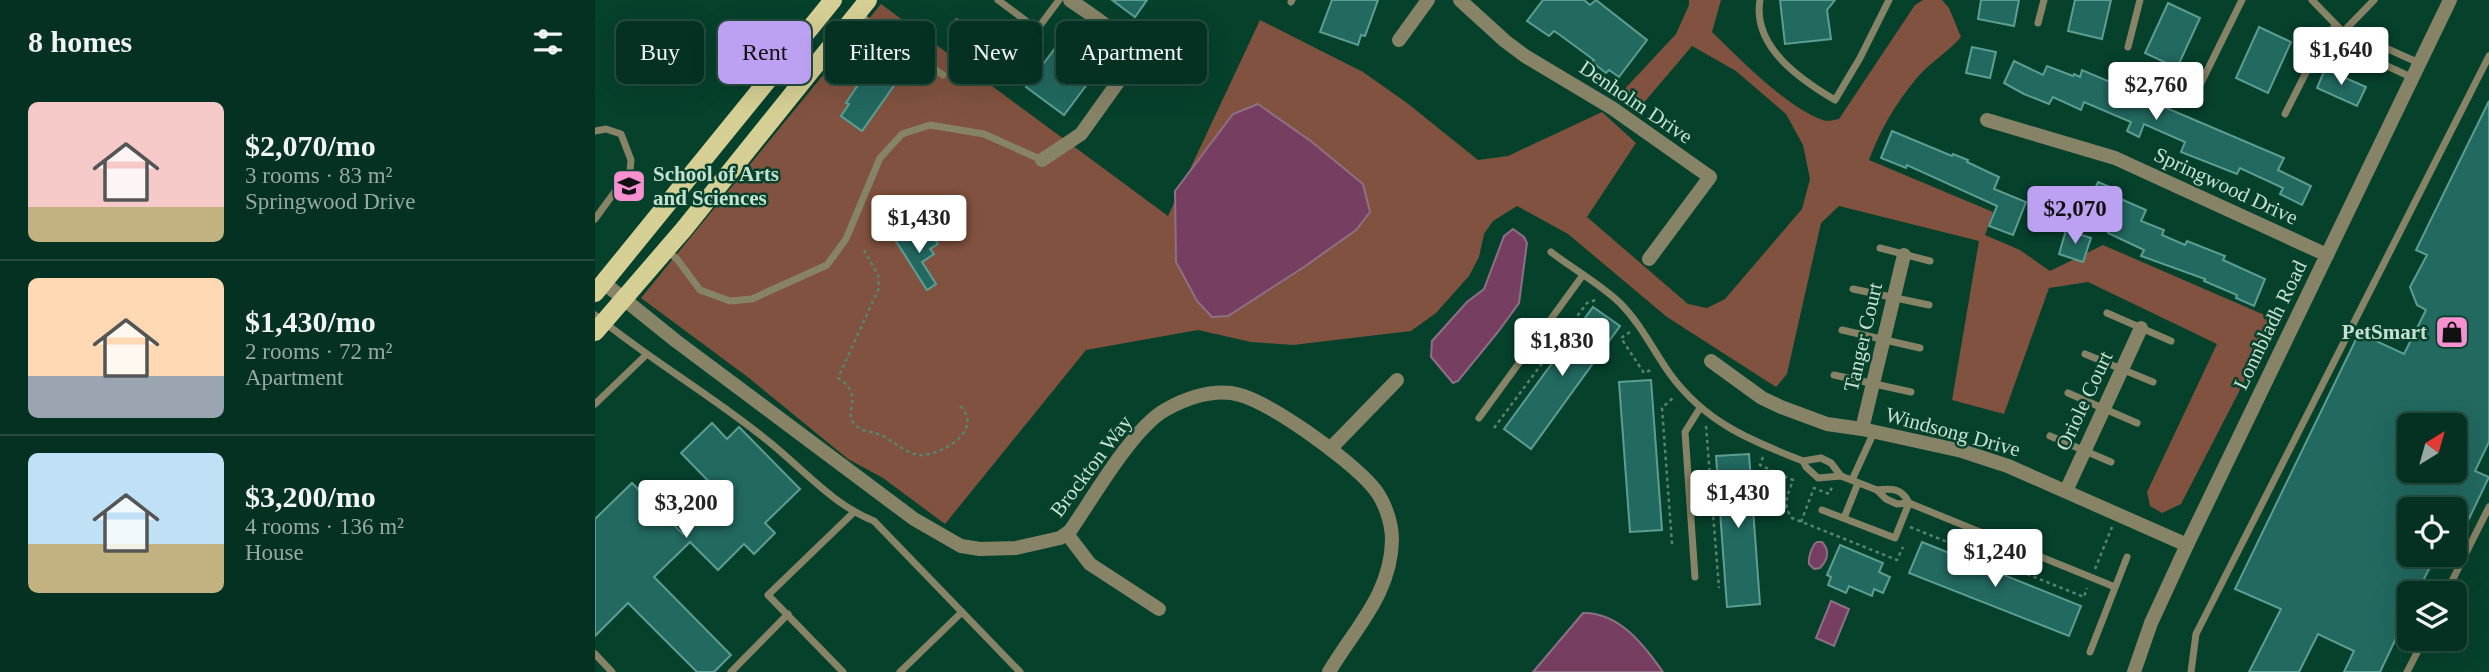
<!DOCTYPE html>
<meta charset="utf-8">
<style>
:root{--surface:#043121;--page:#0d392a;--text:#f1f3f6;--muted:#97a9a5;--line:#254c3f;--accent:#bca0f2}
body{margin:0;font-family:Georgia,serif;background:var(--page);color:var(--text);height:100vh;display:flex;flex-direction:column;font-size:26px;white-space:nowrap}
*{box-sizing:border-box;margin:0}
p{font-size:23px;color:var(--muted)}
.icon{flex:none;width:38px;height:38px;fill:none;stroke:currentColor;stroke-width:2;stroke-linecap:round;stroke-linejoin:round}
.map{position:relative;flex:1;overflow:hidden}
.drawer{display:flex;flex-direction:column;background:var(--surface);width:595px}
.drawer>*{flex:none}
.guide{position:absolute;left:21px;top:21px;width:665px;height:63px;display:flex;gap:14px}
.needle{width:46px;rotate:37deg}
.tools{position:absolute;left:1802px;top:413px;display:grid;gap:14px}
.tools a{display:grid;place-items:center;width:70px;height:70px;border-radius:10px;background:var(--surface);box-shadow:0 7px 28px #0002,0 0 0 2px var(--line);font-size:35px}
.price{position:absolute;translate:-50% -60px;padding:0 16px;border-radius:7px;background:#fff;color:#222;font-size:23px;line-height:46px;filter:drop-shadow(0 2px 4px #0008)}
.price::after{content:'';position:absolute;left:50%;top:42px;width:21px;height:16px;margin-left:-10px;background:inherit;clip-path:polygon(0 0,100% 0,50% 100%)}
.price.on{background:var(--accent);color:#111}
ul{padding:0;list-style:none}
li{display:flex;align-items:center;gap:21px;height:175px;padding:0 28px}
li+li{border-top:2px solid var(--line)}
li span{display:grid;place-items:center;flex:none;width:196px;height:140px;border-radius:10px;color:#555}
li>.icon{margin-inline-start:auto}
span .icon{width:84px;height:84px;fill:#fffc;stroke-width:1}
li b{font-size:30px}
h2{display:flex;justify-content:space-between;align-items:center;height:84px;padding:0 28px;font-size:30px}
.tag{padding:0 24px;border-radius:10px;background:var(--surface);box-shadow:0 7px 28px #0002,0 0 0 2px var(--line);font-size:24px;line-height:63px}
.tag.on{background:var(--accent);color:#111}
main{display:flex;flex:1;min-height:0}
.map>svg:first-child{display:block}
</style>
<main>
<section class="drawer">
<h2>8 homes<svg class="icon" aria-label="filters" viewBox="0 0 24 24"><path d="M4 7h16M4 17h16"/><circle cx="9" cy="7" r="2"/><circle cx="15" cy="17" r="2"/></svg></h2>
<ul>
<li><span style="background:linear-gradient(#f6c9c9 75%,#c2b280 0)"><svg class="icon" aria-label="home" viewBox="0 0 24 24"><path d="M3 11l9-7 9 7M6 9v11h12V9"/></svg></span><div><b>$2,070/mo</b><p>3 rooms · 83 m²</p><p>Springwood Drive</p></div></li>
<li><span style="background:linear-gradient(#ffd9b3 70%,#9aa5b1 0)"><svg class="icon" aria-label="home" viewBox="0 0 24 24"><path d="M3 11l9-7 9 7M6 9v11h12V9"/></svg></span><div><b>$1,430/mo</b><p>2 rooms · 72 m²</p><p>Apartment</p></div></li>
<li><span style="background:linear-gradient(#bfe0f5 65%,#c2b280 0)"><svg class="icon" aria-label="home" viewBox="0 0 24 24"><path d="M3 11l9-7 9 7M6 9v11h12V9"/></svg></span><div><b>$3,200/mo</b><p>4 rooms · 136 m²</p><p>House</p></div></li>
</ul>
</section>
<div class="map">
<svg width="1894" height="672" viewBox="0 0 1894 672">
<rect width="100%" height="100%" fill="#06412c"/>
<path fill="#81523f" d="M1094,0H1126L1117,32C1145,59 1192,108 1228,120C1233,122 1238,120 1244,119L1320,5L1328,0H1347L1354,8L1366,37C1353,52 1334,63 1321,79C1301,103 1285,130 1274,160L1398,212L1390,235L1425,250L1455,271L1508,245L1681,320L1586,504L1567,513L1555,506L1552,492L1622,344L1493,282L1454,288L1409,414L1357,400L1384,241L1244,206L1226,223L1192,374L1181,387L1072,317L973,234L922,206L898,221L889,234L884,257L874,276L841,313L816,331L698,345L656,342L603,330L491,350L350,524L288,478L253,459L154,378L46,298L286,4L573,216L665,20L768,72L812,103L883,160L913,156L1007,112L1041,143L992,217L1093,304L1112,308L1130,299L1207,209L1215,179L1208,145L1191,114L1141,71L1097,46L1046,106L1025,94L1081,34L1094,5Z"/>
<g fill="#763f62" stroke="#8e7084" stroke-width="2">
<path d="M663,104L717,142L768,184L775,212L761,230L709,267L633,316L617,317L602,301L581,262L580,191L638,114Z"/>
<path d="M918,229L929,237L932,243L924,303L903,332L863,381L858,383L836,357L837,341L872,302L889,289L909,236Z"/>
<path d="M1222,542H1227C1235,550 1233,560 1225,568L1219,569L1214,564C1213,558 1217,545 1222,542Z"/>
<path d="M1236,601L1254,609L1239,646L1221,638Z"/>
<path d="M988,613C1024,612 1049,645 1068,672H938Z"/>
</g>
<g fill="#226960" stroke="#5d9e93" stroke-width="2" fill-rule="evenodd">
<path d="M517,0H552L540,17Z"/>
<path d="M737,0H783L770,36L766,35L763,45L725,32Z"/>
<path d="M948,0H989L995,5L1001,0L1052,40L1024,77L1014,70L1011,73L997,62L999,60L965,35L959,31L954,36L932,21Z"/>
<path d="M1185,0H1240L1232,10L1236,39L1190,44Z"/>
<path d="M1386,0H1424L1419,26L1383,19Z"/>
<path d="M1480,0H1516L1507,39L1473,31Z"/>
<path d="M1573,3L1605,18L1582,68L1550,53Z"/>
<path d="M1664,27L1696,42L1673,93L1641,78Z"/>
<path d="M473,31L511,59L469,115L431,87Z"/>
<path d="M1377,47L1401,52L1395,78L1371,73Z"/>
<path d="M1419,61L1448,75L1452,66L1478,76L1479,74L1485,77L1487,70L1515,82L1517,78L1542,88L1543,86L1573,99L1569,107L1689,158L1683,170L1716,186L1707,205L1685,194L1688,188L1645,168L1642,174L1586,152L1590,142L1549,124L1544,137L1532,131L1536,122L1489,102L1486,110L1458,97L1454,104L1429,94L1409,83Z"/>
<path d="M278,62L305,77L267,131L246,116L254,104L251,103Z"/>
<path d="M1730,69L1771,87L1762,106L1722,88Z"/>
<path d="M1894,101V442L1880,471L1894,477L1860,548V509H1815V555H1841L1822,593H1815V609L1785,672H1749L1759,651L1723,634L1704,672H1654L1686,609L1640,589L1764,333L1809,354L1831,310L1822,305L1815,287L1832,255L1821,250ZM1815,425H1860V471H1815Z"/>
<path d="M1297,131L1357,156L1358,154L1373,160L1372,162L1404,177L1399,189L1431,202L1418,235L1394,226L1402,206L1312,165L1311,168L1286,158Z"/>
<path d="M1503,182L1522,190L1519,196L1551,210L1546,221L1569,230L1567,235L1590,245L1592,241L1630,256L1628,260L1670,279L1659,306L1641,298L1642,295L1609,281L1610,279L1546,256L1549,250L1513,233L1519,219L1492,207Z"/>
<path d="M1471,230L1496,238L1488,262L1464,254Z"/>
<path d="M316,232L325,241L336,234L343,244L335,249L339,254L327,262L341,284L332,290L301,241Z"/>
<path d="M998,307L1025,326L936,449L909,429Z"/>
<path d="M1056,380L1067,530L1035,532L1024,382Z"/>
<path d="M117,423L132,439L144,427L205,489L170,523L180,533L159,554L149,544L123,570L95,542L59,577L136,655L119,672H102L33,603L0,636V519L37,483L88,534L127,495L86,453Z"/>
<path d="M1154,454L1165,604L1132,607L1121,456Z"/>
<path d="M1327,542L1486,606L1474,636L1314,573Z"/>
<path d="M1245,545L1288,563L1284,572L1295,577L1288,593L1279,589L1277,596L1254,586L1251,593L1233,585L1236,577L1232,575Z"/>
</g>
<g fill="none" stroke-linecap="round" stroke-linejoin="round">
<g stroke="#568471" stroke-width="2.5" stroke-dasharray="3.5 3.5" stroke-linecap="butt">
<path d="M269,250L283,275L284,288L243,378C275,399 239,416 268,430C273,432 278,432 283,434C299,439 309,455 327,455C350,454 391,428 363,404"/>
<path d="M1035,332L1026,338L1049,373L1058,369"/>
<path d="M1111,426L1124,588"/>
<path d="M899,428L992,303L1003,299"/>
<path d="M1168,457L1165,465L1198,480C1193,494 1187,505 1197,518L1302,560L1308,547"/>
<path d="M1206,522L1219,488L1234,494L1237,487"/>
<path d="M1315,527L1489,597L1492,588"/>
<path d="M1077,544L1067,408L1080,396"/>
<path d="M1500,569L1517,527"/>
</g>
<g stroke="#868367" stroke-width="7">
<path d="M403,0L442,29"/>
<path d="M1165,0C1157,47 1206,80 1240,100L1265,58L1294,0"/>
<path d="M1717,0L1748,32L1762,52L1818,78"/>
<path d="M696,2L697,0"/>
<path d="M263,14L348,75"/>
<path d="M362,22L418,62L464,0"/>
<path d="M1443,23L1449,0"/>
<path d="M1748,32L1764,36L1824,63"/>
<path d="M1748,32L1779,0"/>
<path d="M1533,47L1545,0"/>
<path d="M1605,85L1647,0"/>
<path d="M1690,114L1728,39L1741,25"/>
<path d="M0,131L11,129L26,134L36,160L35,171L0,219"/>
<path d="M1285,248L1335,261"/>
<path d="M71,250L82,259L105,290L135,301L157,299L232,265L251,239L285,158L307,134L335,125L389,134L447,160"/>
<path d="M956,252C978,269 1005,284 1025,303C1046,324 1058,350 1075,374C1110,422 1154,440 1208,461L1211,467L1223,478L1246,476"/>
<path d="M1258,289L1334,305"/>
<path d="M1512,313L1576,341"/>
<path d="M0,315C55,360 118,396 173,441C207,468 238,505 279,521L425,672"/>
<path d="M1247,330L1325,348"/>
<path d="M1490,354L1558,382"/>
<path d="M1239,375L1316,392"/>
<path d="M1473,393L1542,423"/>
<path d="M0,404L51,355"/>
<path d="M884,418L988,275"/>
<path d="M1455,436L1516,462"/>
<path d="M1208,461L1226,458L1236,463L1246,476L1282,490L1291,499L1302,504L1314,503L1520,587"/>
<path d="M1257,480L1279,432"/>
<path d="M1282,490C1296,488 1307,488 1314,503"/>
<path d="M1227,510L1300,538L1314,503"/>
<path d="M1249,518L1263,483"/>
<path d="M1100,577L1090,432L1105,408"/>
<path d="M1851,593L1894,507"/>
<path d="M1495,652L1532,557"/>
<path d="M0,654L17,672"/>
<path d="M136,672L193,614"/>
<path d="M248,672L173,595L258,513"/>
<path d="M305,672L367,612"/>
<path d="M1596,672L1601,634L1894,56"/>
<path d="M1812,672L1829,639"/>
</g>
<g stroke="#868367" stroke-width="14">
<path d="M865,0L910,41L930,56L1017,108L1115,177L1054,259"/>
<path d="M804,40L833,0"/>
<path d="M1392,120L1520,158L1732,255"/>
<path d="M447,160L486,134L536,64C538,38 494,14 475,0"/>
<path d="M9,283L81,341L319,519L366,546L385,549L421,548L465,538L475,531C498,498 537,429 570,410C589,399 614,390 636,393C670,397 754,459 777,486C789,499 797,522 797,540C796,594 760,628 734,672"/>
<path d="M1116,361L1167,398L1186,407L1232,424L1267,429L1367,451L1413,466L1592,545"/>
<path d="M1267,429L1309,255"/>
<path d="M735,449L802,380"/>
<path d="M1471,491L1546,328"/>
<path d="M472,534L495,564L564,609"/>
<path d="M1539,672L1556,623L1592,545L1855,0"/>
</g>
<g stroke="#d6cf95" stroke-width="18">
<path d="M0,293L238,0"/>
<path d="M0,332L89,229L273,0"/>
</g>
</g>
<defs>
<g id="school-square" transform="scale(1.75)"><rect x="-9" y="-9" width="18" height="18" rx="4" fill="#f690d0" stroke="#06412c"/><path d="M0-5L7-2L0 1L-7-2ZM-4 1L0 2.5L4 1V4Q0 6-4 4Z" fill="#111"/></g>
<g id="shop-square" transform="scale(1.75)"><rect x="-9" y="-9" width="18" height="18" rx="4" fill="#f690d0" stroke="#06412c"/><path d="M-5-2.5h2.3a2.7 3.5 0 0 1 5.4 0H5L5.5 6h-11ZM-1.5-2.5h3a1.5 2.3 0 0 0-3 0Z" fill="#111"/></g>
</defs>
<g fill-rule="evenodd">
<use href="#school-square" x="34" y="186"/>
<use href="#shop-square" x="1857" y="332"/>
</g>
<g text-anchor="middle" stroke-width="5" stroke-linejoin="round" paint-order="stroke">
<g font-size="21" fill="#c6e1d2" stroke="#06412c">
<text transform="translate(1041 102) rotate(34)" y="7">Denholm Drive</text>
<text transform="translate(1631 186) rotate(25)" y="7">Springwood Drive</text>
<text transform="translate(1675 325) rotate(-64)" y="7">Lonnbladh Road</text>
<text transform="translate(1268 337) rotate(-77)" y="7">Tanger Court</text>
<text transform="translate(1489 401) rotate(-65)" y="7">Oriole Court</text>
<text transform="translate(1358 432) rotate(15)" y="7">Windsong Drive</text>
<text transform="translate(496 466) rotate(-53)" y="7">Brockton Way</text>
</g>
<g font-size="21" font-weight="bold" fill="#c6e1d2" stroke="#06412c" text-anchor="start">
<text x="58" y="181">School of Arts<tspan x="58" dy="24">and Sciences</tspan></text>
<text x="1832" y="339" text-anchor="end">PetSmart</text>
</g>
</g>
</svg>
<div class="tools">
<a><svg class="needle" viewBox="-14 -14 28 28"><path d="M0-13l5 13h-10z" fill="#e53935"/><path d="M0 13l5-13h-10z" fill="#97a9a5"/></svg></a>
<a><svg class="icon" aria-label="locate" viewBox="0 0 24 24"><circle cx="12" cy="12" r="6"/><path d="M12 2v4M12 18v4M2 12h4M18 12h4"/></svg></a>
<a><svg class="icon" aria-label="layers" viewBox="0 0 24 24"><path d="M12 4l9 5-9 5-9-5zM3 14l9 5 9-5"/></svg></a>
</div>
<b class="price" style="left:1746px;top:87px">$1,640</b>
<b class="price" style="left:1561px;top:122px">$2,760</b>
<b class="price on" style="left:1480px;top:246px">$2,070</b>
<b class="price" style="left:324px;top:255px">$1,430</b>
<b class="price" style="left:967px;top:378px">$1,830</b>
<b class="price" style="left:1143px;top:530px">$1,430</b>
<b class="price" style="left:91px;top:540px">$3,200</b>
<b class="price" style="left:1400px;top:589px">$1,240</b>
<div class="guide">
<a class="tag">Buy</a>
<a class="tag on">Rent</a>
<a class="tag">Filters</a>
<a class="tag">New</a>
<a class="tag">Apartment</a>
</div>
</div>
</main>
